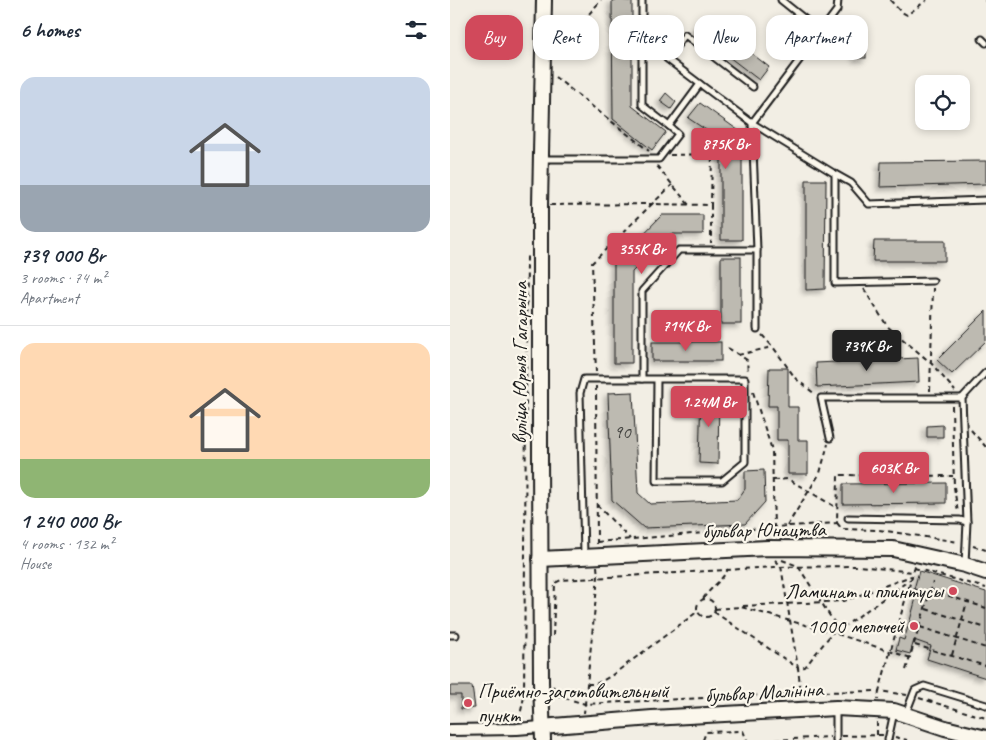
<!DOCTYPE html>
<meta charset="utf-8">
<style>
:root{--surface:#fff;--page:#f2f2f3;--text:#1f2937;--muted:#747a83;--line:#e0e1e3;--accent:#d1495b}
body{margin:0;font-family:Caveat,sans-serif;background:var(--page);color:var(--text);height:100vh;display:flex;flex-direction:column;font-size:19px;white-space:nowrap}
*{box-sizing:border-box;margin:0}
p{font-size:16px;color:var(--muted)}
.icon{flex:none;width:28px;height:28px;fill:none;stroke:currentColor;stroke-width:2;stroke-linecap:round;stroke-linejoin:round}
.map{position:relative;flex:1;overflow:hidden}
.drawer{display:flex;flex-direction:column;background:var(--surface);width:450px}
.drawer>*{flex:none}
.guide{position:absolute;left:15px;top:15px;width:445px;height:45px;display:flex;gap:10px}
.controls{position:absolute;left:465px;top:75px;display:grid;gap:10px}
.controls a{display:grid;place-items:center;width:55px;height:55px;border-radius:10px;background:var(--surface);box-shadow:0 2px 8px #0003;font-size:25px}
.price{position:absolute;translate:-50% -42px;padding:0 11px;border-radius:5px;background:var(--accent);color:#fff;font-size:16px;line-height:32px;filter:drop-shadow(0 1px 2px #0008)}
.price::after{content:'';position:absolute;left:50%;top:30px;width:15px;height:11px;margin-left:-8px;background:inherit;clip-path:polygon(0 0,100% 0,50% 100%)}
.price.on{background:#222;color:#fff}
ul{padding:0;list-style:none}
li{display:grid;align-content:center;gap:10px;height:265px;padding:0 20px}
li+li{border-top:1px solid var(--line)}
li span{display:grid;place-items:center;height:155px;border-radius:15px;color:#555}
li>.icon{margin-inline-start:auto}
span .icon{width:90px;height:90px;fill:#fffc;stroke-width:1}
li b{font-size:21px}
h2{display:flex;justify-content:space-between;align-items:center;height:60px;padding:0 20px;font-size:21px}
.pill{padding:0 18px;border-radius:15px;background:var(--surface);box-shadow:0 2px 8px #0003;font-size:18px;line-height:45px}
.pill.on{background:var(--accent);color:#fff}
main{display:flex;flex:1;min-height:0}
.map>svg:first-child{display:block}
</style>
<main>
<section class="drawer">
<h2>6 homes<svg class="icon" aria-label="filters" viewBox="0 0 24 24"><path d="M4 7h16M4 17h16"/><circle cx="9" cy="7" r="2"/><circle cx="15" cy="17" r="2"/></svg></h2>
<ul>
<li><span style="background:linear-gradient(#c9d6e8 70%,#9aa5b1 0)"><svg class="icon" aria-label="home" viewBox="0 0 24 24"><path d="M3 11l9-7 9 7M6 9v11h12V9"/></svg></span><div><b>739 000 Br</b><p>3 rooms · 74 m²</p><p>Apartment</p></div></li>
<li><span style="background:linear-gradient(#ffd9b3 75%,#8fb573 0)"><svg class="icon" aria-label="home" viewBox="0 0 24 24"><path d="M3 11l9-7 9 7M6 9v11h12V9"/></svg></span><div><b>1 240 000 Br</b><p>4 rooms · 132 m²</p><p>House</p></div></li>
</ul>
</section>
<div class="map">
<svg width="536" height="740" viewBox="0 0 536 740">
<defs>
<filter id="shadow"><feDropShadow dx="-3.5" dy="3.5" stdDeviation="2.5" flood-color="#0004"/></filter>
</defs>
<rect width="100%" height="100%" fill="#f2eee4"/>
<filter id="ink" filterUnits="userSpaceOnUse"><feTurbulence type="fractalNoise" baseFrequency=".02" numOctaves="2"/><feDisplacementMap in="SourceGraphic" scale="10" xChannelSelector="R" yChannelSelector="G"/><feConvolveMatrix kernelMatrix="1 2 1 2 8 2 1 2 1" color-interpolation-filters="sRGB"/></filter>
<g filter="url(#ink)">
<g fill="#bdbab1" stroke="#1c1c1c" filter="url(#shadow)">
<path d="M162,0L182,1V106L216,132L202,150L163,119Z"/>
<path d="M255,17L319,67L309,80L244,30Z"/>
<rect x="406" y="41" width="10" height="17"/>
<path d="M216,93L226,102L221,109L210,101Z"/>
<path d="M250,103L292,133V240H271V140L238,118Z"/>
<path d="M536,161V184L430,187L431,162Z"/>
<path d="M356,180H376L375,289L356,290Z"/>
<path d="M212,215H253V234H220L182,272V363H164V264Z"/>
<path d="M424,241H495V261H423Z"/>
<rect x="271" y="257" width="20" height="67"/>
<path d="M536,311V341L502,374L487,360Z"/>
<rect x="202" y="342" width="69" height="19"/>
<path d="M468,358L469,382L367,387L366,363Z"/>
<path d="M319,368H338V407H348V440H358V474H338V440H327V406H318Z"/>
<path d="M251,391H269L268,464L249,463Z"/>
<path d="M183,392L188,493L200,504L287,500L295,489V471L314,470L315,502L295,524L194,528L162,500L158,393Z"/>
<path d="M493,425V437H477V426Z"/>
<path d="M496,483V503L393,504V484Z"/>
<path d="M469,571L536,592V678L477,659L481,646L464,640L460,654L446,650L449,638L454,640L461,617L468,590L464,589Z"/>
<path d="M0,686H22L25,708L11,709V695H0Z"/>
</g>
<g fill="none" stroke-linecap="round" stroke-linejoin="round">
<g stroke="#1c1c1c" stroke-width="9">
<g id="lane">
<path d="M192,0V105L219,126L250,84L302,123L385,174V283L483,281"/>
<path d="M331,0L371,32"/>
<path d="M532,39L536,43"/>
<path d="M250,84L217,59L235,35L303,87"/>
<path d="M93,159H209L228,134L219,126"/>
<path d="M385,174L401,183L419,204L536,200"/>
<path d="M307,329V250L302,123L387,10L388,0"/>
<path d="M192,379V291L229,250H307"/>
<path d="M380,438L371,398H512"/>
<path d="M398,518L510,520L517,522"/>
<path d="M134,554L130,393L134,379H207L206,481H272L295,462V379H207"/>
<path d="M515,564L517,522L512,398L536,372"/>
<path d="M0,635H6"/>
<path d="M386,708V740"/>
<path d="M456,713L465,690L474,686L536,705"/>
<path d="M438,740L444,712"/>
</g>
</g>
<g stroke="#1c1c1c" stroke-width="14">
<path id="street" d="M0,730L67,729L91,727"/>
</g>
<g stroke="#1c1c1c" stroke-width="18">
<g id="secondary">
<path d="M90,559L318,548L443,549L515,565L536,572"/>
<path d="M91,727L202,718L386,708L444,711L495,728L536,738"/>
<path d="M93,740L91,682L90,457V205L94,0"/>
</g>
</g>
<g stroke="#1c1c1c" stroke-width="2" stroke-dasharray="5 4" stroke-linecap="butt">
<path d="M440,0L450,11L457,15L477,0"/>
<path d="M535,0L536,2"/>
<path d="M104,55L151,0"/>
<path d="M105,77L199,151"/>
<path d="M220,155L262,154L261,205"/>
<path d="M207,166L239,205"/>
<path d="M100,205L202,204L222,185"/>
<path d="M414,289L437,326L481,363L505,391"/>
<path d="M312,335L323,347L346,379L365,394"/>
<path d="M278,348L297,360L298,373"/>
<path d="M288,355L322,347"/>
<path d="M146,372L142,263L202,204L261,205V243"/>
<path d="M146,386L147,544"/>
<path d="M480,391L483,288"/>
<path d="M303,392L322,450L324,527L387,523L388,475L503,476"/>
<path d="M502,406L504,487L508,513"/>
<path d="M521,430L536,447"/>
<path d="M323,480L338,479L387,508"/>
<path d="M147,505L180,539"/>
<path d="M387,523L392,529L429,530L509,542"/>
<path d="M337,526L370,473L378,444"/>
<path d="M319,536L324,527"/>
<path d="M147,542L324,527"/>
<path d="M523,546L536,550"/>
<path d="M325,560L331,566L348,668L355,667L383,632"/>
<path d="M332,560L348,566L389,630"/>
<path d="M147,566L148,577L135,704L369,692L429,691L428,700"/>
<path d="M464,568L536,588"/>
<path d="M481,590L536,608"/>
<circle cx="256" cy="608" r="9"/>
<path d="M253,599C260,588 272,581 278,569"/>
<path d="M293,606L394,601L461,576"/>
<path d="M265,609L291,607L387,634L461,658"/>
<path d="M476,609L536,628"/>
<path d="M264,612L348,668L351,693"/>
<path d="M470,627L536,648"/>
<path d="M387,634L389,630L461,579"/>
<path d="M103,636L105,583L111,580L324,567L408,566L463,572"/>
<path d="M465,645L536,666"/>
<path d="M502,655L517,602"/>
<path d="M456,670L483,582"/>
<path d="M137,684H146L161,676L247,612"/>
<path d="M103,686L108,696L135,704L134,713"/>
<path d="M457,695L429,691L465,566"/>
<path d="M469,698L536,718"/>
<path d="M69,720L74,697L77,255"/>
<path d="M427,735V722"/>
<path d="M392,736L433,735"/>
<path d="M445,737L457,740"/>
<path d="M253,740L256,732L293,731L297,740"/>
<path d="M325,740L380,737"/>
</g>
<use href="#lane" stroke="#fbf7ec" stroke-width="5"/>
<use href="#street" stroke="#fbf7ec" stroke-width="10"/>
<use href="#secondary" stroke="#fbf7ec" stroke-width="14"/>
</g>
</g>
<g fill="#d1495b" stroke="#fbf7ec" stroke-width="2">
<circle cx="503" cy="591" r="5"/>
<circle cx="464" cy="626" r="5"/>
<circle cx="18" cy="703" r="5"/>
</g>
<g text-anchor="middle" stroke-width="4.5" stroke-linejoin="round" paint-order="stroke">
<g font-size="19" fill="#444441">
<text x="172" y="438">90</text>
</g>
<g font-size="21" fill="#1c1c1c" stroke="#fbf7ec">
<text transform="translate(70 363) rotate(-90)" y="7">вуліца Юрыя Гагарына</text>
<text transform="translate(314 530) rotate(-1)" y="7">бульвар Юнацтва</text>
<text transform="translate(314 692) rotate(-3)" y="7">бульвар Малініна</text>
</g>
<g font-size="21" fill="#1c1c1c" stroke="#fbf7ec" text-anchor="end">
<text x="493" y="598">Ламинат и плинтусы</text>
<text x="454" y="633">1000 мелочей</text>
<text x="28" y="698" text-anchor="start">Приёмно-заготовительный<tspan x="28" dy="24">пункт</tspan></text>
</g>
</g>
</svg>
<div class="controls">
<a><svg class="icon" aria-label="locate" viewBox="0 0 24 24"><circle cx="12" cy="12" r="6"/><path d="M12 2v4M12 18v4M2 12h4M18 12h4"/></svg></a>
</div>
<b class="price" style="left:276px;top:170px">875K Br</b>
<b class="price" style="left:192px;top:275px">355K Br</b>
<b class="price" style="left:236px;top:352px">714K Br</b>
<b class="price on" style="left:417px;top:372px">739K Br</b>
<b class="price" style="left:259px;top:428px">1.24M Br</b>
<b class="price" style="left:444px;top:494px">603K Br</b>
<div class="guide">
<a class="pill on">Buy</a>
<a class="pill">Rent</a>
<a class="pill">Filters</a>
<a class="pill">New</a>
<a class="pill">Apartment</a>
</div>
</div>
</main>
